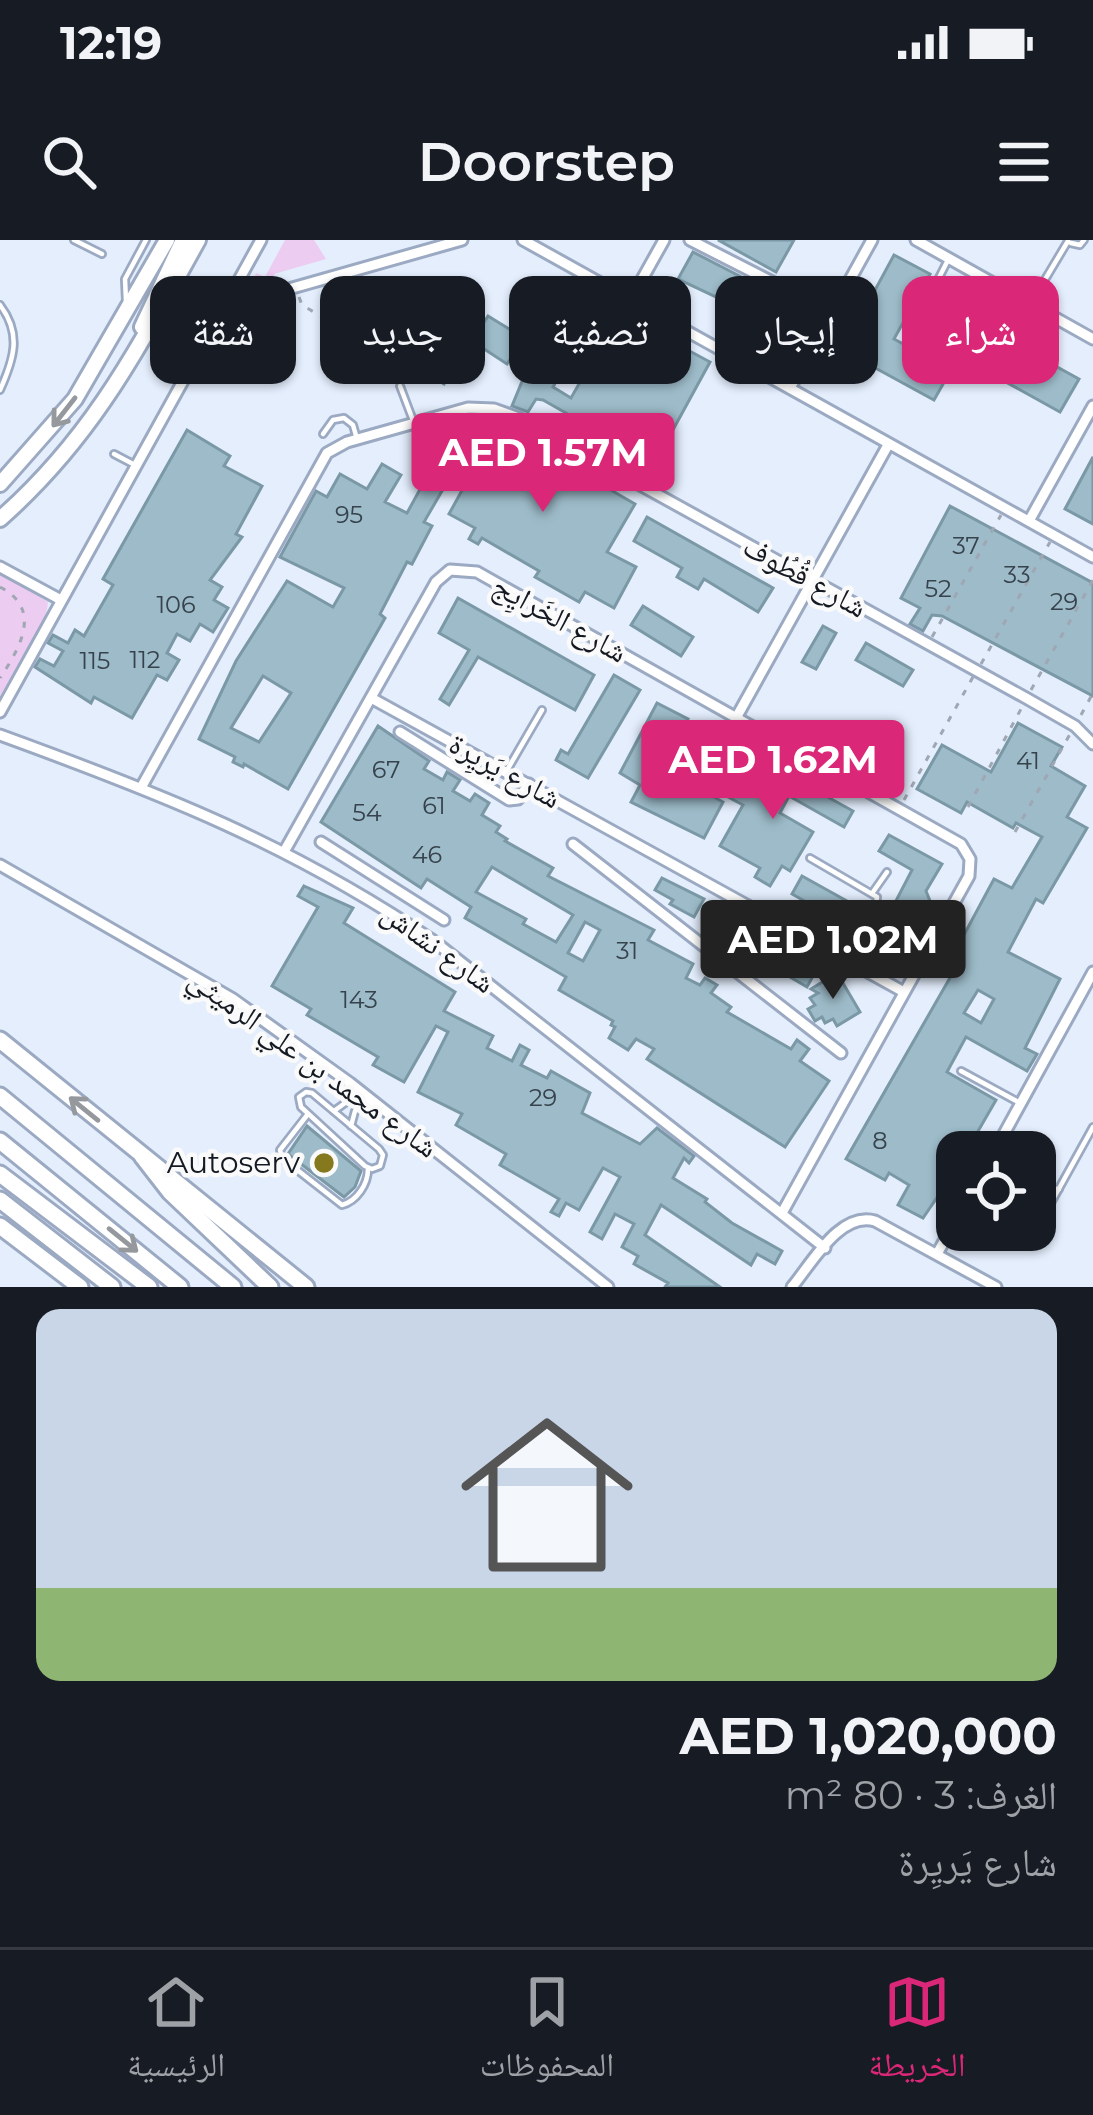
<!DOCTYPE html>
<html lang="ar">
<meta charset="utf-8">
<style>
:root{--surface:#171b24;--page:#20242c;--text:#f1f3f6;--muted:#9ea1a6;--line:#363941;--accent:#db2777}
body{margin:0;font-family:Montserrat,"Noto Naskh Arabic",sans-serif;background:var(--page);color:var(--text);direction:rtl;height:100vh;display:flex;flex-direction:column;font-size:45px;white-space:nowrap}
*{box-sizing:border-box;margin:0}
p{font-size:39px;color:var(--muted)}
.icon{flex:none;width:66px;height:66px;fill:none;stroke:currentColor;stroke-width:2;stroke-linecap:round;stroke-linejoin:round}
.map{position:relative;height:1047px;overflow:hidden;direction:ltr}
.sheet{display:flex;flex-direction:column;background:var(--surface);flex:1}
.sheet>*{flex:none}
.top-card{position:absolute;left:36px;top:36px;width:1023px;height:108px;direction:rtl;display:flex;gap:24px}
.tools{position:absolute;left:936px;top:891px;display:grid;gap:24px}
.tools a{display:grid;place-items:center;width:120px;height:120px;border-radius:24px;background:var(--surface);box-shadow:0 3px 9px #0004;font-size:60px}
.price{position:absolute;translate:-50% -102px;padding:0 27px;border-radius:12px;background:var(--accent);color:#fff;font-size:39px;line-height:78px;filter:drop-shadow(0 3px 6px #0008)}
.price::after{content:'';position:absolute;left:50%;top:72px;width:36px;height:27px;margin-left:-18px;background:inherit;clip-path:polygon(0 0,100% 0,50% 100%)}
.price.active{background:#222;color:#fff}
ul{padding:0;list-style:none}
li{display:grid;align-content:center;gap:24px;height:636px;padding:0 36px}
li+li{border-top:3px solid var(--line)}
li span{display:grid;place-items:center;height:372px;border-radius:24px;color:#555}
li>.icon{margin-inline-start:auto}
span .icon{width:216px;height:216px;fill:#fffc;stroke-width:1}
li b{font-size:51px}
.tag{padding:0 42px;border-radius:24px;background:var(--surface);box-shadow:0 3px 9px #0004;font-size:42px;line-height:108px}
.tag.active{background:var(--accent);color:#fff}
.status{display:flex;justify-content:space-between;align-items:center;height:84px;padding:0 60px;background:var(--surface);direction:ltr}
.status svg{height:33px;fill:currentColor}
header{display:flex;justify-content:space-between;align-items:center;height:156px;padding:0 36px;background:var(--surface);font-size:54px;font-weight:600}
.tabs{display:flex;justify-content:space-around;align-items:center;height:168px;border-top:3px solid var(--line);background:var(--surface);font-size:33px;color:var(--muted)}
.tabs a{display:grid;justify-items:center;gap:6px}
.tabs .active{color:var(--accent)}
.map>svg:first-child{display:block}
</style>
<div class="status"><b>12:19</b><svg viewBox="0 0 49 12"><path d="M0 12V9h3v3zM5 12V6h3v6zM10 12V3h3v9zM15 12V0h3v12zM26 1h20v11H26zM47 4h2v5h-2z"/></svg></div>
<header><svg class="icon" aria-label="menu" viewBox="0 0 24 24"><path d="M4 6h16M4 12h16M4 18h16"/></svg>Doorstep<svg class="icon" aria-label="search" viewBox="0 0 24 24"><circle cx="10" cy="10" r="6"/><path d="M15 15l6 6"/></svg></header>
<div class="map">
<svg width="1093" height="1047" viewBox="0 0 1093 1047">
<rect width="100%" height="100%" fill="#e4eefd"/>
<g fill="#ecccf0">
<path d="M285,0H314L326,19L274,34L277,44L250,49L256,33L265,37Z"/>
<path d="M0,331L48,362L46,376L0,456Z"/>
</g>
<g fill="#9dbbc9" stroke="#7a98a5" stroke-width="3" fill-rule="evenodd">
<path d="M718,0H794L776,32Z"/>
<path d="M693,12L790,62L772,92L734,72L737,67L678,39Z"/>
<path d="M894,15L930,34L894,99L920,113L958,49L977,60L975,64L980,67L972,80L1079,139L1060,172L959,116L934,160L846,112L866,76L862,74Z"/>
<path d="M571,47L710,122L656,221L643,213L634,227L613,216L620,204L591,188L583,202L558,187L566,173L543,160L536,159L528,172L512,166L523,139L520,137ZM574,111L592,121L571,158L553,147Z"/>
<path d="M428,71L472,96L444,144L400,118Z"/>
<path d="M488,76L524,98L507,124L472,101Z"/>
<path d="M503,182L524,191L514,207L540,220L545,212L635,264L607,312L636,327L614,368L585,352L579,362L535,337L539,331L482,298L478,304L469,299L475,288L449,274L471,234L452,224L457,215L452,212L463,192L480,202L488,187L497,192Z"/>
<path d="M187,190L230,216L224,226L262,246L236,294L242,297L210,340L222,347L214,360L228,368L213,392L200,384L190,401L177,394L167,413L179,420L167,440L157,435L132,478L94,457L91,463L35,427L40,419L54,426L63,411L48,403L53,395L68,403L75,390L84,396L113,345L103,339Z"/>
<path d="M1093,217V284L1065,269Z"/>
<path d="M435,222L453,232L424,282L432,286L412,324L407,322L380,374L385,378L288,549L244,524L243,527L233,522L235,517L199,499L236,421L287,341L333,367L344,348L280,317L316,251L327,257L340,234L367,249L382,224L401,235L385,262L407,273ZM263,436L291,453L259,502L231,488Z"/>
<path d="M950,266L1093,343V456L942,376L932,375L923,391L910,384L920,368L901,358Z"/>
<path d="M647,277L773,348L758,372L704,339L698,349L677,337L682,328L634,301Z"/>
<path d="M458,358L594,435L575,470L478,417L449,465L440,459L469,410L439,393Z"/>
<path d="M643,366L693,397L681,416L631,385Z"/>
<path d="M823,386L836,393L816,429L802,422Z"/>
<path d="M866,403L913,430L903,446L856,420Z"/>
<path d="M614,435L640,450L588,538L556,520L561,510L568,514Z"/>
<path d="M657,463L688,479L662,528L723,562L704,598L631,562L640,545L620,533Z"/>
<path d="M1018,483L1062,507L1051,526L1085,546L1067,577L1087,588L1043,663L1036,659L1008,712L1060,739L1025,808L1037,814L1027,831L966,797L947,832L996,860L966,912H957V928L923,978L898,965L909,945L889,933L885,940L846,919L951,736L944,732L994,639L1012,648L1042,597L1016,583L1013,588L967,562L961,573L917,549L942,505L991,532ZM978,750L994,759L981,783L964,773Z"/>
<path d="M378,486L429,521L424,529L443,540L447,532L460,540L453,551L470,561L475,554L489,563L482,575L500,586L496,592L507,599L505,601L553,628L548,636L654,690L648,700L693,724L686,738L700,745L705,738L717,745L711,753L731,767L727,772L791,809L797,800L809,809L800,821L829,841L785,907L647,819L654,809L636,799L628,810L609,798L615,787L611,785L613,781L559,750L566,737L465,678L471,667L427,639L421,648L321,582ZM492,627L573,675L556,702L523,684L526,679L476,652ZM585,682L600,690L583,721L568,713Z"/>
<path d="M758,500L805,526L802,532L755,506Z"/>
<path d="M747,523L800,552L804,544L853,571L844,587L789,556L780,573L813,592L790,631L782,626L770,646L755,637L760,628L720,606L743,565L728,557Z"/>
<path d="M889,595L942,624L926,651L930,661L925,670H915L892,715L873,705L912,630L879,611Z"/>
<path d="M802,636L865,671L854,689L792,654Z"/>
<path d="M662,638L704,659L694,677L670,664L673,660L655,650Z"/>
<path d="M304,646L353,668L344,683L455,752L444,771L493,796L487,808L512,821L520,805L529,810L521,825L547,838L551,831L590,853L582,873L640,904L657,888L694,916L689,923L684,918L673,938L707,959L705,962L732,983L782,1011L775,1024L757,1014L751,1025L661,965L645,995L720,1047H665L668,1043L634,1024L638,1016L622,1007L634,984L615,974L602,999L590,992L620,937L603,928L579,970L566,963L559,976L551,972L559,959L500,925L506,914L456,885L462,874L418,852L448,792L436,786L404,842L373,825L378,817L307,775L311,769L272,746L318,667L298,656Z"/>
<path d="M789,711L818,727L807,747L778,730Z"/>
<path d="M837,733L860,772L837,786L833,779L825,783L822,777L815,781L808,769L815,765L810,758L818,753L811,749Z"/>
<path d="M307,886L361,931L355,947L344,957L288,914Z"/>
</g>
<g fill="none" stroke-linecap="round" stroke-linejoin="round">
<g stroke="#9baac2" stroke-width="10">
<g id="service">
<path d="M74,0L102,14"/>
<path d="M1071,3L1080,5L1084,0"/>
<path d="M126,61L125,39L146,0"/>
<path d="M1031,63L1068,1"/>
<path d="M0,65C22,94 14,119 0,150"/>
<path d="M916,83L949,18"/>
<path d="M400,146L414,183"/>
<path d="M323,194L333,180L344,178L353,185L357,199"/>
<path d="M114,214L135,225"/>
<path d="M506,532L542,470"/>
<path d="M810,618L877,657L876,666L844,718"/>
<path d="M873,652L887,632"/>
<path d="M961,831L1020,863"/>
<path d="M306,852L312,853L379,909L383,915L380,926L372,929L365,926L301,867L299,857Z"/>
<path d="M334,871L345,863L350,843"/>
<path d="M308,874L280,910L282,918L342,965C357,961 368,944 368,929"/>
<path d="M351,886L355,871L374,863"/>
<path d="M1035,949H1059"/>
<path d="M1036,990L1093,887"/>
</g>
</g>
<g stroke="#9baac2" stroke-width="15">
<g id="minor">
<path d="M523,0L1093,317"/>
<path d="M690,0L790,51"/>
<path d="M916,0L1093,99"/>
<path d="M631,59L664,0"/>
<path d="M225,67L462,0"/>
<path d="M790,148L872,0"/>
<path d="M1029,281L1093,166"/>
<path d="M0,327L61,360"/>
<path d="M373,459L904,752"/>
<path d="M0,472L261,0"/>
<path d="M736,478L888,205"/>
<path d="M400,492L509,560L518,559L529,544"/>
<path d="M0,495C162,554 290,604 435,702L825,1008"/>
<path d="M142,546L327,213L347,202L468,168L494,169L519,178L1026,458L1075,486L1093,504"/>
<path d="M321,602L444,680"/>
<path d="M573,604L841,813"/>
<path d="M285,610L436,342L450,330L477,332L961,604L970,619L969,636L782,973"/>
<path d="M0,625L233,759L350,843L608,1047"/>
<path d="M726,723L763,673"/>
<path d="M994,912L1093,732"/>
<path d="M937,1014L957,978"/>
<path d="M792,1047C812,1023 840,971 875,981L996,1047"/>
</g>
</g>
<g stroke="#9baac2" stroke-width="20">
<g id="secondary">
<path d="M142,87L183,0"/>
<path d="M0,244L75,159L167,0"/>
<path d="M0,279C94,196 138,108 198,0"/>
</g>
</g>
<g stroke="#9baac2" stroke-width="21">
<g id="primary">
<path d="M0,800L306,1047"/>
<path d="M0,986L80,1047"/>
</g>
</g>
<g stroke="#9baac2" stroke-width="21">
<g id="trunk">
<path d="M0,856L233,1047"/>
<path d="M0,901L180,1047"/>
<path d="M142,916L170,952L270,1047"/>
<path d="M0,934L149,1047"/>
<path d="M0,960L112,1047"/>
</g>
</g>
<g stroke="#9fa7b4" stroke-width="3" stroke-dasharray="6 9" stroke-linecap="butt">
<path d="M299,57L302,65L393,119L398,138"/>
<path d="M0,347C43,369 20,408 0,438"/>
<path d="M932,397L1001,275"/>
<path d="M981,424L1050,302"/>
<path d="M1031,450L1093,340"/>
<path d="M1081,475L1093,453"/>
<path d="M904,560L973,437"/>
<path d="M968,567L1021,469"/>
<path d="M1015,592L1070,494"/>
</g>
<use href="#service" stroke="#fff" stroke-width="4.5"/>
<use href="#minor" stroke="#fff" stroke-width="9"/>
<use href="#secondary" stroke="#fff" stroke-width="14"/>
<use href="#primary" stroke="#fff" stroke-width="15"/>
<use href="#trunk" stroke="#fff" stroke-width="15"/>
</g>
<defs><path id="oneway-shaft" d="M-6 0H5M1.5-3L5.5 0L1.5 3" fill="none" stroke-width="1.6" stroke-linecap="round" stroke-linejoin="round" transform="scale(3)"/></defs>
<g stroke="#95989c">
<use href="#oneway-shaft" transform="translate(64 172) rotate(128)"/>
<use href="#oneway-shaft" transform="translate(84 869) rotate(-141)"/>
<use href="#oneway-shaft" transform="translate(123 1000) rotate(39)"/>
</g>
<circle fill="#86791d" stroke="#fafafa" stroke-width="4.5" cx="324" cy="923" r="12"/>
<g text-anchor="middle" stroke-width="9" stroke-linejoin="round" paint-order="stroke">
<g font-size="24" fill="#36424c">
<text x="349" y="283">95</text>
<text x="966" y="314">37</text>
<text x="1017" y="343">33</text>
<text x="938" y="357">52</text>
<text x="1064" y="370">29</text>
<text x="176" y="373">106</text>
<text x="145" y="428">112</text>
<text x="95" y="429">115</text>
<text x="1028" y="529">41</text>
<text x="386" y="538">67</text>
<text x="434" y="574">61</text>
<text x="367" y="581">54</text>
<text x="427" y="623">46</text>
<text x="627" y="719">31</text>
<text x="359" y="768">143</text>
<text x="543" y="866">29</text>
<text x="880" y="909">8</text>
</g>
<g font-size="30" fill="#141922" stroke="#fafafa">
<text transform="translate(805 337) rotate(29)" y="10">شارع قُطُوف</text>
<text transform="translate(560 379) rotate(29)" y="10">شارع الخَرايِج</text>
<text transform="translate(505 531) rotate(29)" y="10">شارع يَريِرة</text>
<text transform="translate(438 708) rotate(36)" y="10">شارع نشاش</text>
<text transform="translate(313 823) rotate(36)" y="10">شارع محمد بن علي الرميثي</text>
</g>
<g font-size="30" fill="#141922" stroke="#fafafa" text-anchor="end">
<text x="300" y="933">Autoserv</text>
</g>
</g>
</svg>
<div class="tools">
<a><svg class="icon" aria-label="locate" viewBox="0 0 24 24"><circle cx="12" cy="12" r="6"/><path d="M12 2v4M12 18v4M2 12h4M18 12h4"/></svg></a>
</div>
<b class="price" style="left:543px;top:275px">AED 1.57M</b>
<b class="price" style="left:773px;top:582px">AED 1.62M</b>
<b class="price active" style="left:833px;top:762px">AED 1.02M</b>
<div class="top-card">
<a class="tag active">شراء</a>
<a class="tag">إيجار</a>
<a class="tag">تصفية</a>
<a class="tag">جديد</a>
<a class="tag">شقة</a>
</div>
</div>
<section class="sheet">
<ul>
<li><span style="background:linear-gradient(#c9d6e8 75%,#8fb573 0)"><svg class="icon" aria-label="home" viewBox="0 0 24 24"><path d="M3 11l9-7 9 7M6 9v11h12V9"/></svg></span><div><b>AED 1,020,000</b><p>الغرف: 3 · 80 m²</p><p>شارع يَريِرة</p></div></li>
</ul>
</section>
<nav class="tabs">
<a class="active"><svg class="icon" aria-label="map" viewBox="0 0 24 24"><path d="M3 6l6-2 6 2 6-2v14l-6 2-6-2-6 2zM9 4v14M15 6v14"/></svg>الخريطة</a>
<a><svg class="icon" aria-label="saved" viewBox="0 0 24 24"><path d="M7 4h10v16l-5-4-5 4z"/></svg>المحفوظات</a>
<a><svg class="icon" aria-label="home" viewBox="0 0 24 24"><path d="M3 11l9-7 9 7M6 9v11h12V9"/></svg>الرئيسية</a>
</nav>
